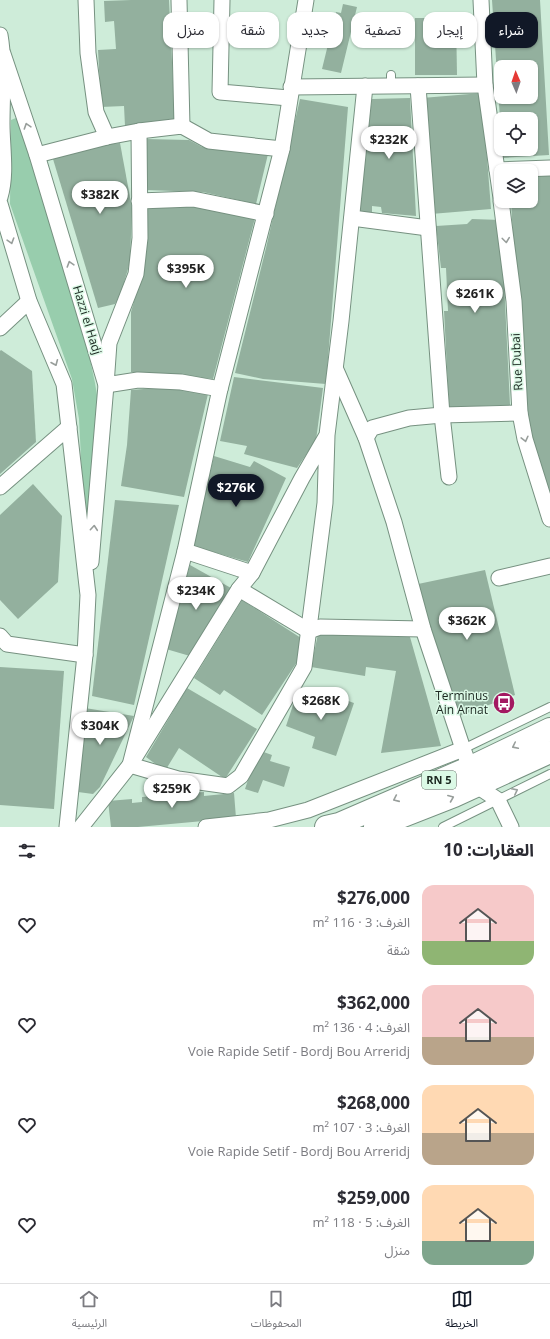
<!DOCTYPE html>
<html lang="ar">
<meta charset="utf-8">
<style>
:root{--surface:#fff;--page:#f2f2f3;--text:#2b2b33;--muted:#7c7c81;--line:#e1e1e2;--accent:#111827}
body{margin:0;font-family:"Open Sans","Noto Sans Arabic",sans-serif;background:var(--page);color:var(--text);direction:rtl;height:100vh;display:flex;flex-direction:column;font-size:15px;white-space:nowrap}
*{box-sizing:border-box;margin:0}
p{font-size:13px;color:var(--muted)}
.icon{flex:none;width:22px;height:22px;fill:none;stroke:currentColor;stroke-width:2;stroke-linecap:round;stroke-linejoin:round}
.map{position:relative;height:827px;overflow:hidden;direction:ltr}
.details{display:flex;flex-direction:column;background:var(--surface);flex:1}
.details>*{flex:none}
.top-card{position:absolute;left:12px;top:12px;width:526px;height:36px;direction:rtl;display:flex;gap:8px}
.needle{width:26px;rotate:358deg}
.tools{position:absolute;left:494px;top:60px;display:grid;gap:8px}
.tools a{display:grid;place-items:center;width:44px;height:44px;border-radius:8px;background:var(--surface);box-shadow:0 1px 3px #0004;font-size:20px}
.price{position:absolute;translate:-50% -34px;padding:0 9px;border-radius:14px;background:#fff;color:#222;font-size:13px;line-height:26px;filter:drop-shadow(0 1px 2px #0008)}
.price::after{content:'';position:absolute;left:50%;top:24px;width:12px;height:9px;margin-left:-6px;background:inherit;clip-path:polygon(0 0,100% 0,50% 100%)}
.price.current{background:var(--accent);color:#fff}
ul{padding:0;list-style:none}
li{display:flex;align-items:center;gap:12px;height:100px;padding:0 16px}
li span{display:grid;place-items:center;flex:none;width:112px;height:80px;border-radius:12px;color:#555}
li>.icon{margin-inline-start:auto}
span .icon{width:48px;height:48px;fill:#fffc;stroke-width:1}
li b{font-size:17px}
h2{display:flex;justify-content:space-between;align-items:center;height:48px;padding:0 16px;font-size:17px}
.tag{padding:0 14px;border-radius:12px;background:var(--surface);box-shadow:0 1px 3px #0004;font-size:14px;line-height:36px}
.tag.current{background:var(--accent);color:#fff}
.dock{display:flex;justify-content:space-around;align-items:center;height:56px;border-top:1px solid var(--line);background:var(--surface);font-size:11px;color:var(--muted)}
.dock a{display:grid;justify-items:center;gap:2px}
.dock .current{color:var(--accent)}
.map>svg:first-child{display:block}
</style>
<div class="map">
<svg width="550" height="827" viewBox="0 0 550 827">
<rect width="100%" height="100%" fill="#ceecd9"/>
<path fill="#98cdad" d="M16,118L21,127L86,340L95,383L101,419L89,519L84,517L79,419L72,379L10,204L11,120Z"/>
<g fill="#93b09e" fill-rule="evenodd">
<path d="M131,0H169L175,124L125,126L124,106L101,107L98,50L116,49L114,21L105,22L104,1Z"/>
<path d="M492,0H540L549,155L502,158V149H531V119H500ZM501,67H531V97H501Z"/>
<path d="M343,4L357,7L341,73L322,69L336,12L341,13Z"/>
<path d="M415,18H456L457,75H415Z"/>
<path d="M482,93L491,209L431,214L422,98Z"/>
<path d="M410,98L416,216L382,213L381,207L372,206V218L357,216L372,99Z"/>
<path d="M300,99L348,107L326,384L263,379L235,373L266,248Z"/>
<path d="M145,139L189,140L202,147L268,154L256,204L203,192L145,190Z"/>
<path d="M120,143L132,208L130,262L121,293L115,304L98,308L53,159L85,147Z"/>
<path d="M531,173H550V505L528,430L514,257L511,201H531Z"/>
<path d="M188,206L233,213L255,218L213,379L131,372V312L139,284L145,208Z"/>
<path d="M472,219L501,220L510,405L449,407L444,311H448L446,268H441L436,226L467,224Z"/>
<path d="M1,350L32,371L36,442L0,474V351Z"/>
<path d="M234,377L323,388L316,440L297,468L244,454L247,446L220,441Z"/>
<path d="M168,387L208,394L184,497L121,486L127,445L131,390Z"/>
<path d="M214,456L250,467L254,461L286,478L248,562L193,546Z"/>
<path d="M33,484L62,516L58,582L18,619L0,600V515Z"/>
<path d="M115,500L179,505L134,705L92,696Z"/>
<path d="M190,565L231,588L190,656L166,649Z"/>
<path d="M485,570L515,695L454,718L418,584Z"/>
<path d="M242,600L301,638V656L262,715L224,690L220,695L194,678Z"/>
<path d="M318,634L410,637L441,746L381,753L396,671L366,667L365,676L311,667Z"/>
<path d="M0,667L64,671L54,809L0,805Z"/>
<path d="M187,688L257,729L225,779L179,748L165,771L146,757Z"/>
<path d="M297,693L331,705L334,696L354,703L336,756L312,748L315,737L286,726Z"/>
<path d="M85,708L134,716L100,787L93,794L78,792Z"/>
<path d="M258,750L272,755L270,761L290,767L284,787L263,780L258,793L245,789Z"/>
<path d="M176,789V794L204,792V796L234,793L236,818L138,827H111L108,801L132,799V803L142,802V797L159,796L158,791Z"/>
</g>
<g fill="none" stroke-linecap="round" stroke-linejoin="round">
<g stroke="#769180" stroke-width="10">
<g id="lane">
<path d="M391,75V86"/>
<path d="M463,749L550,707"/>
<path d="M443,827L550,774"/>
</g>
</g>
<g stroke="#769180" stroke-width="17">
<g id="street">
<path d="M86,0L88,53L96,112L107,137L139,131L140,238L136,274L109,343L106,385L138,380L181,382L220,389"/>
<path d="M179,0L182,126"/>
<path d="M222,0L220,92L289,98"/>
<path d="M481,0L485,85L501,198"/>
<path d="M0,35C5,64 2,94 2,124C2,147 7,174 0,197"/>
<path d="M3,54L37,155L106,385L91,562"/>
<path d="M418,86L442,415L449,477"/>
<path d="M291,87L485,85"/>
<path d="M139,131L182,126L209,141L282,149"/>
<path d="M37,155L107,137"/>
<path d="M497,170L550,168"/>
<path d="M139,201L193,199L266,214"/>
<path d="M501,201L514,301L520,413L525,439L550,519"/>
<path d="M0,204L29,301L64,384L88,595L85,655L67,827"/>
<path d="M352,218L428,228"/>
<path d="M0,328L29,301"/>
<path d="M336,370L366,438L394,522L423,629L463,749L477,786L498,800L511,827"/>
<path d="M327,435L302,478L252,573L239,589L130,765L178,779L228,786L241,776L304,667L325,503L327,435L341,321L365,86"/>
<path d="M366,438L372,428L409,418L442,415L520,413"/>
<path d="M0,487L69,427"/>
<path d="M185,551L252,573"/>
<path d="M499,578L550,566"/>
<path d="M239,589L309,631L320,627L423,629"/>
<path d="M0,636L7,644L85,655"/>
<path d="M81,827L130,765L185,551L220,389L282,149L306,0"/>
<path d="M206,827L269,820L308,810L463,749"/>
</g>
</g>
<g stroke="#769180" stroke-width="24">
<g id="highway">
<path d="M326,827L339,824L471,767L550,729"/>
<path d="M375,827L454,796L550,752"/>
</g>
</g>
<use href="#lane" stroke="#fff" stroke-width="8"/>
<use href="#street" stroke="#fff" stroke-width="15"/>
<use href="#highway" stroke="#fff" stroke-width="22"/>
</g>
<defs><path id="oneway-chevron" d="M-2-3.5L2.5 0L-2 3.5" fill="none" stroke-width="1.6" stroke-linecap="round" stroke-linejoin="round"/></defs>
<g stroke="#989e9b">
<use href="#oneway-chevron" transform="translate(27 126) rotate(-108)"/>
<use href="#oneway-chevron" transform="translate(506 240) rotate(83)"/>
<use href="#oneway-chevron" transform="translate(11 241) rotate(73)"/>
<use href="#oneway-chevron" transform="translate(70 264) rotate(-107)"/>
<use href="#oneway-chevron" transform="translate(55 363) rotate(67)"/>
<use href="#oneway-chevron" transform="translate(525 439) rotate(76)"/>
<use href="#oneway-chevron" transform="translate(94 528) rotate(-85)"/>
<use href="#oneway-chevron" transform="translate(515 746) rotate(154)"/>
<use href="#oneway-chevron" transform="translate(515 791) rotate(-27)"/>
<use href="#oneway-chevron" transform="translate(451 798) rotate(-22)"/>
<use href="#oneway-chevron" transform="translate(396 799) rotate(156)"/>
</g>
<defs>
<g id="bus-disc" transform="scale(1.15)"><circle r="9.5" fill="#a31861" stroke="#dbf9e6"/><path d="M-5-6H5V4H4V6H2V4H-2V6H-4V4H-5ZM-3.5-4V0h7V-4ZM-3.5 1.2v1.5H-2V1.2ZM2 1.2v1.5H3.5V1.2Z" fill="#fff"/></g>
</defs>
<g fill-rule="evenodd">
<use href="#bus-disc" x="504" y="703"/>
</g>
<g text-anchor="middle" stroke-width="3" stroke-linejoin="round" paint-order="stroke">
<rect fill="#dbf9e6" stroke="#55665b" stroke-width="1" x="422" y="771" width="34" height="18" rx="3"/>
<g font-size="11" font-weight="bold" fill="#1b2720">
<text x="439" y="784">RN 5</text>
</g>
<g font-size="12" fill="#1b2720" stroke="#dbf9e6">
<text transform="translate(87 320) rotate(73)" y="4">Hazzi el Hadj</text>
<text transform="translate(517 362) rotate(-93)" y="4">Rue Dubai</text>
</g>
<g font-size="12" fill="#1b2720" stroke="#dbf9e6" text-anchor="end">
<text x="488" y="700">Terminus<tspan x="488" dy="14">Ain Arnat</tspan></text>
</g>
</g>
</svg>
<div class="tools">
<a><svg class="needle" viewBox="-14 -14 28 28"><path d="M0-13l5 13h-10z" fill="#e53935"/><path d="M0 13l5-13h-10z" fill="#7c7c81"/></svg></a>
<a><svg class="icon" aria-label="locate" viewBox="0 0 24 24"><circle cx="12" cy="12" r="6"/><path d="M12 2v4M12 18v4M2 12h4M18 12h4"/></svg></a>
<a><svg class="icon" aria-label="layers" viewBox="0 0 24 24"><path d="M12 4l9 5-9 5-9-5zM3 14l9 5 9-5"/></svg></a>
</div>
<b class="price" style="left:389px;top:160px">$232K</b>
<b class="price" style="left:100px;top:215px">$382K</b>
<b class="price" style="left:186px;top:289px">$395K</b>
<b class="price" style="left:475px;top:314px">$261K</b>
<b class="price current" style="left:236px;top:508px">$276K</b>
<b class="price" style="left:196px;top:611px">$234K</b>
<b class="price" style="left:467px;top:641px">$362K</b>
<b class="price" style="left:321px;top:721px">$268K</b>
<b class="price" style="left:100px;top:746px">$304K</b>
<b class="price" style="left:172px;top:809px">$259K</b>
<div class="top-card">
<a class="tag current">شراء</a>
<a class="tag">إيجار</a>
<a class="tag">تصفية</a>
<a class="tag">جديد</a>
<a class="tag">شقة</a>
<a class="tag">منزل</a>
</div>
</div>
<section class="details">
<h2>العقارات: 10<svg class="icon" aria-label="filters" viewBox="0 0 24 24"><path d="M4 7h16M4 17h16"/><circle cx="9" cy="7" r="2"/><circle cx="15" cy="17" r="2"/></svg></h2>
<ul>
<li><span style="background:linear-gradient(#f6c9c9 70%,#8fb573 0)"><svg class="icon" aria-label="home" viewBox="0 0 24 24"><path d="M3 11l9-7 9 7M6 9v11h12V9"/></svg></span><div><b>$276,000</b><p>الغرف: 3 · 116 m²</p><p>شقة</p></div><svg class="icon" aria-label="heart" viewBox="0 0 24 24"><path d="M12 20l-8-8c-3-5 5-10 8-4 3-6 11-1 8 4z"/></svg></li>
<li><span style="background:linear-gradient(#f6c9c9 65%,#b9a48a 0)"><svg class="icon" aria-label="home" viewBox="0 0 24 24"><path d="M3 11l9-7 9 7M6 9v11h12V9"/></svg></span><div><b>$362,000</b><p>الغرف: 4 · 136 m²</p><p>Voie Rapide Setif - Bordj Bou Arreridj</p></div><svg class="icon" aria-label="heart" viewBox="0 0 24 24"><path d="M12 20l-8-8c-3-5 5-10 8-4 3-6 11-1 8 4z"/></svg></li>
<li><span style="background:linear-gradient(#ffd9b3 60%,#b9a48a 0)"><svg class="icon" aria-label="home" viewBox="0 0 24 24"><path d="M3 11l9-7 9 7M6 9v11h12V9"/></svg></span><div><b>$268,000</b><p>الغرف: 3 · 107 m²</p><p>Voie Rapide Setif - Bordj Bou Arreridj</p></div><svg class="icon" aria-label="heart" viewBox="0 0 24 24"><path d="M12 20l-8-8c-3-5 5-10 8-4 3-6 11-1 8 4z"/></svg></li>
<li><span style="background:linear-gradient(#ffd9b3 70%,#7fa58c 0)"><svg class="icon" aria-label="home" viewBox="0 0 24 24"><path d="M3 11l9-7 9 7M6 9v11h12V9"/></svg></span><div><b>$259,000</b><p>الغرف: 5 · 118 m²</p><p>منزل</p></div><svg class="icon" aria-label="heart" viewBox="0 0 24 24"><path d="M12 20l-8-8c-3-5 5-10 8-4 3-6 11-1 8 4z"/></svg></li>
</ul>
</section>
<nav class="dock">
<a class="current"><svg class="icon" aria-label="map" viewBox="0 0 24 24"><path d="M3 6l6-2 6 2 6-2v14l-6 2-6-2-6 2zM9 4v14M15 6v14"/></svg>الخريطة</a>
<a><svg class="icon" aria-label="saved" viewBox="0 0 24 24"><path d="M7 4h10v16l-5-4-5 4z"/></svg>المحفوظات</a>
<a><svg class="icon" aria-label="home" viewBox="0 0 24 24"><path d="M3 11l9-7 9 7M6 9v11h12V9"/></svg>الرئيسية</a>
</nav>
